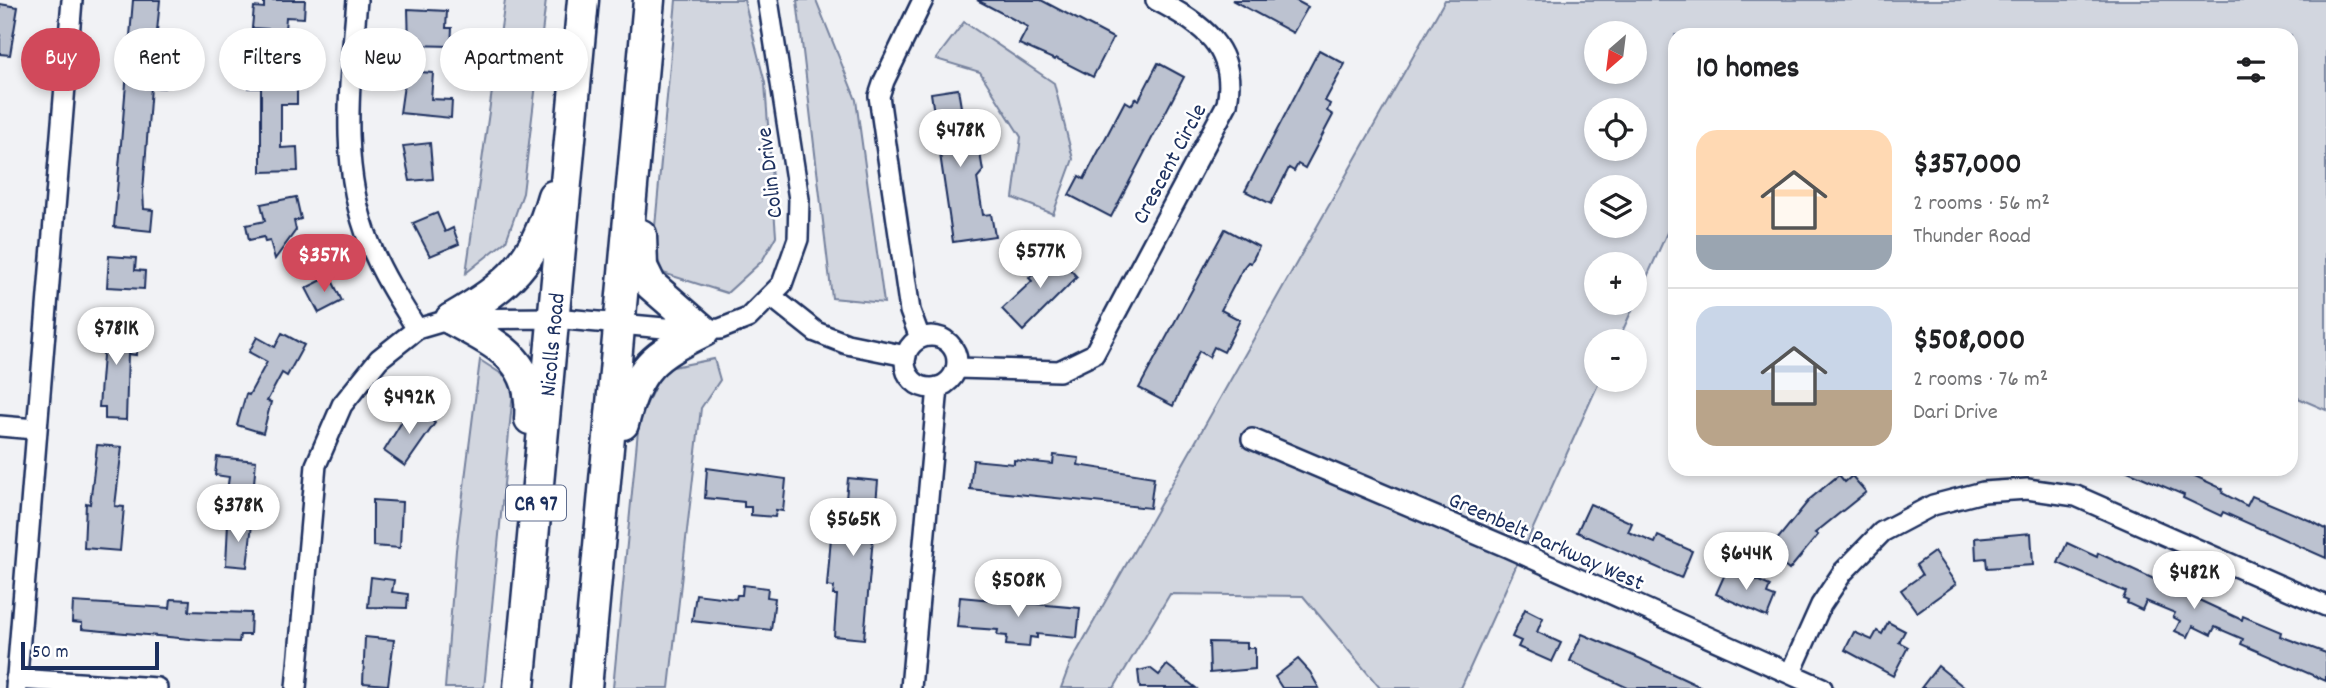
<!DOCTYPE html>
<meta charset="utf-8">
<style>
:root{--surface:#fff;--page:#f2f2f2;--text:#202124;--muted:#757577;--line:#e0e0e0;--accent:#d1495b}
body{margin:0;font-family:Dekko,sans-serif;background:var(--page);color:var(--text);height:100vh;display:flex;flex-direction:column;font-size:26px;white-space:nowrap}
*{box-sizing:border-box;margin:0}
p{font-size:23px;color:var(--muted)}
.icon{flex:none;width:38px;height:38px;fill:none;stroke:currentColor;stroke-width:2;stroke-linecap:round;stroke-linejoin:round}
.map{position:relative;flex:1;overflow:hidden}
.sheet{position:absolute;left:1668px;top:28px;width:630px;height:448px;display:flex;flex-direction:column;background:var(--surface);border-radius:21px;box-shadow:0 4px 10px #0003}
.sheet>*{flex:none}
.banner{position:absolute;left:21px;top:28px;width:665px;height:63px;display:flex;gap:14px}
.needle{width:46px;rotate:208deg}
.buttons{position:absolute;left:1584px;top:21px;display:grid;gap:14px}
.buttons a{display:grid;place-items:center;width:63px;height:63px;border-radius:50%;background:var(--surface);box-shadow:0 4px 10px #0003;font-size:35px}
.scale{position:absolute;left:21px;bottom:18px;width:138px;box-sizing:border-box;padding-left:7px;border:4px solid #1b2f5e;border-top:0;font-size:19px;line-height:24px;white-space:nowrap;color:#1b2f5e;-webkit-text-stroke:5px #fff;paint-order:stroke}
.price{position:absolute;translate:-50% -60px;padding:0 16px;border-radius:24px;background:#fff;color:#222;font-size:23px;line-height:46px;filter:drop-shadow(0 2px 4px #0008)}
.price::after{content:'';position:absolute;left:50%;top:42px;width:21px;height:16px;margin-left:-10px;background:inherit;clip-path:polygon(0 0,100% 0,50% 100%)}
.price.active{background:var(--accent);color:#fff}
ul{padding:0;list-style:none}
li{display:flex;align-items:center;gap:21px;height:175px;padding:0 28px}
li+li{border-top:2px solid var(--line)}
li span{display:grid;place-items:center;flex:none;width:196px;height:140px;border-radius:21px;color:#555}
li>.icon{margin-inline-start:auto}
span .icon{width:84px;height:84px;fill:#fffc;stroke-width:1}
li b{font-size:30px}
h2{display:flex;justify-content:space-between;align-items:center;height:84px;padding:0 28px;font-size:30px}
.pill{padding:0 24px;border-radius:32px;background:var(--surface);box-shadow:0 4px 10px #0003;font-size:24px;line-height:63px}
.pill.active{background:var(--accent);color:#fff}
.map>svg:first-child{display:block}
</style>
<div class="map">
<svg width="2326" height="688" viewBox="0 0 2326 688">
<rect width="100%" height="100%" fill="#f1f2f5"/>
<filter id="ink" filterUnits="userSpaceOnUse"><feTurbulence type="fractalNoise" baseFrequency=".0143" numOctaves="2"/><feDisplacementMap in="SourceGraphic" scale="14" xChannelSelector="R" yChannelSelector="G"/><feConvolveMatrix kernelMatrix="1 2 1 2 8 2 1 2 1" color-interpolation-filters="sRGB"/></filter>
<g filter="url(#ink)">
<g fill="#d2d6df" stroke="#76829e" stroke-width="2" fill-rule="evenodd">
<path d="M505,0H546L523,193L506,241L466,273Z"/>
<path d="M676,0H744L765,83L776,236L762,261L727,293L663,273L653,248Z"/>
<path d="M797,0H816L856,100L884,303L832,298Z"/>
<path d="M1445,0H2326V410L2291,395V35H1675V215L1618,341H1596V380H1600L1461,688H1380L1303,596L1170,594L1114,688H1061L1070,664ZM1596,33H1634V72H1596ZM1596,110H1634V149H1596ZM1596,187H1634V226H1596ZM1596,264H1634V303H1596Z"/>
<path d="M964,22L1054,83L1073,159L1053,214L1013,198L1021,137L980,72L936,59Z"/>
<path d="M714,359L720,380L701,408L669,688H613L639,420L663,369Z"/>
<path d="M480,360L514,382L484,688H445L456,550Z"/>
</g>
<g fill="#bcc2d0" stroke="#1b2f5e" stroke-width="2">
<path d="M133,0H160L153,73L165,74L164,88L151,87L143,192L144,209L153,210L151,231L114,227Z"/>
<path d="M264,0H305L304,18L286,17L285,30L252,28L254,7L264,8Z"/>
<path d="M977,0H1041L1113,38L1093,77L1056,58L1055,60L1019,44L1028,27Z"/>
<path d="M1232,0H1295L1308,7L1293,33Z"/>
<path d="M0,4L18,7L10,55L0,54Z"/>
<path d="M408,9L447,11L446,28H452L451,46L409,45Z"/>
<path d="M1319,50L1345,64L1325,101L1330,104L1327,111L1333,115L1305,168L1298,164L1294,171L1289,168L1271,204L1245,191Z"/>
<path d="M248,58H284V76H297V104H281V148L297,147L298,171L261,172V88H248Z"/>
<path d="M1158,63L1184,77L1111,217L1069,195L1079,176L1084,179L1125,101L1132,105L1135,98L1139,100Z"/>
<path d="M406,71L433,73L431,99L452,100L451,118L400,113Z"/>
<path d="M958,89L965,131L976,129L983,171L977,178L983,215L991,214L995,236L953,242L931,93Z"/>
<path d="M430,143L433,179L410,181L403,146Z"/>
<path d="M296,197L301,219L294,221L296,230L275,259L270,241L265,242L264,237L249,240L246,225L265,221L261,204Z"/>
<path d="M437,213L445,232L453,228L459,244L430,256L413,223Z"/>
<path d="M1225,229L1259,247L1251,263L1248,262L1243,268L1221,310L1240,320L1224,352L1214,347L1209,357L1199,351L1173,406L1139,388Z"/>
<path d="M1044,253L1050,260L1056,254L1077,277L1023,331L1002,309L1032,281L1029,278L1034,273L1029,267Z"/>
<path d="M109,256L136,258L135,270L145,271L144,289L107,287Z"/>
<path d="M330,276L342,301L319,313L306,288Z"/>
<path d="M106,317L131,319L130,335L137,336L136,355L128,354L126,420L105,419V407H99Z"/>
<path d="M282,333L304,345L287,376L282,373L267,401L271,402L263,433L237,425L246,394L249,395L267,362L249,352L257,337L275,347Z"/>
<path d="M411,407L435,423L405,466L384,451Z"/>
<path d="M97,445L122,447L115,506L124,507L120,551L84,548L86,503L90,504Z"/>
<path d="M1054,455L1079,458L1078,465L1154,477L1150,508L970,489L973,460L1014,464V460L1053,464Z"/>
<path d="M217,457L256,461L253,494L227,491L229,477L215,475Z"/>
<path d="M707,468L786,479L783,511L776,510L775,517L751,515V507H744V502L705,498Z"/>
<path d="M2123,469H2180L2223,489L2222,493L2247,506L2252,496L2311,521L2326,529V558L2223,512L2221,516L2183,498L2184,495Z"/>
<path d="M1839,475L1845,482L1852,476L1866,492L1815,533L1818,535L1789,570L1773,557L1779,551L1772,546L1810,499Z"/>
<path d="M848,478L878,481L864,639L834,636L837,595H833L834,587L827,586L832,525L840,526L841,520H844Z"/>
<path d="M373,500L402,502L400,548L373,546Z"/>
<path d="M1590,504L1632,523L1628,532L1655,543L1658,536L1692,551L1681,578L1577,532Z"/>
<path d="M228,523L252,524L247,567L226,565Z"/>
<path d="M2031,533L2033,565L1987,568L1986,558L1976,559L1975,538Z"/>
<path d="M2067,543L2097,557L2098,553L2242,620L2243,616L2281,632L2280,636L2326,653V681L2241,644L2243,639L2215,627L2211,635L2193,626L2188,637L2175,631L2180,621L2173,617L2175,613L2146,601L2142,610L2127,603L2128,601L2123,599L2126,592L2058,563Z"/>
<path d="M1934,552L1956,584L1917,612L1901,590L1922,575L1916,565Z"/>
<path d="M1728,567L1770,586L1767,594L1775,597L1767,617L1716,594Z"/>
<path d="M371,577L394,580L392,592L408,594L407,608L368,607Z"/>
<path d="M743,585L768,588L767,597L775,598L771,630L692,621L696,594L736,599L737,595H742Z"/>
<path d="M960,597L1080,608L1077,638L1037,634V638L1030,637L1029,647L1006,645L1007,636L997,635L998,630L957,627Z"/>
<path d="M171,599L190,600L189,611L251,613L250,635H240L239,642L212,641L82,629V623L72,622L73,602L170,608Z"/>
<path d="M1525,609L1543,618L1537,632L1561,643L1552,662L1518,647L1521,641L1512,637Z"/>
<path d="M1888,622L1905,631L1899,642L1908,647L1893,676L1845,650L1854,632L1872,640L1877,631L1882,634Z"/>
<path d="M1582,634L1641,659L1703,688H1628L1570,661Z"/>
<path d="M365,637L394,640L388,685L363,683Z"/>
<path d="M1209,642L1247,643V648H1255V669L1210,673Z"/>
<path d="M1298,659L1310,672L1319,688H1282L1275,677Z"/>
<path d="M1167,665L1196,688H1140L1138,671L1150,668L1159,675Z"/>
<path d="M1938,666L1965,688H1921Z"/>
</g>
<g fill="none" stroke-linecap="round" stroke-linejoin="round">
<g stroke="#1b2f5e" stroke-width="24">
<g id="minor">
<path d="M357,0C350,82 338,166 370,244C382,274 400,302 417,329"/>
<path d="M772,297L816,332L847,344L906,356"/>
<circle cx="931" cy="362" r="26"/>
<path d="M920,338L910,311L879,96L884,81L923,0"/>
<path d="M957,368L1059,371L1094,354L1227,104C1238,48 1201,23 1156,0"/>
<path d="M0,426L35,429"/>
<path d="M1252,439L1507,547L1822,688"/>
<path d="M1791,672L1821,605L1843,572L1882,532L1933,505L1983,492L2027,489L2076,496L2326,606"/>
<path d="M16,679L157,688"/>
<path d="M16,688L72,0"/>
<path d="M296,688L316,465L342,405L379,359L417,329L451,319L554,318L686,330L720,329L748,318L782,284L798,239L799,199L768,0"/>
<path d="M911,688L938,387"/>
</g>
</g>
<g stroke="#1b2f5e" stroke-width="35">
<g id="highway">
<path d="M451,319C497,345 535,359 530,419"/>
<path d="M451,319C510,284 534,264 553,196"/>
<path d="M623,424C638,367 652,356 704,331L651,285L642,267L641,235"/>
<path id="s1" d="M519,688L583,0"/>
<path d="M586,688L649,0"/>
</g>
</g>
<use href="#minor" stroke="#fff" stroke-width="19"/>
<use href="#highway" stroke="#fff" stroke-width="30"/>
</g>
</g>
<g text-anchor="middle" stroke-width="5" stroke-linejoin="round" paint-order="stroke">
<rect fill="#fff" stroke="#5f6d8e" stroke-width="2" x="506" y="485.5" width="60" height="35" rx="5"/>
<g font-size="21" font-weight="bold" fill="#1b2f5e">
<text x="536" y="510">CR 97</text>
</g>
<g font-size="23" fill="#1b2f5e" stroke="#fff">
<text transform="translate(1168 163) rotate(-62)" y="8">Crescent Circle</text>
<text transform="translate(768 173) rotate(-97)" y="8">Colin Drive</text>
<text dy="8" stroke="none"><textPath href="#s1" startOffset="345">Nicolls Road</textPath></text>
<text transform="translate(1547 540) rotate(24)" y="8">Greenbelt Parkway West</text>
</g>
</g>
</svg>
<div class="buttons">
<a><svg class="needle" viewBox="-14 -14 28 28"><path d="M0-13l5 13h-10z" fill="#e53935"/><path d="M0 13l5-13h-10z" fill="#757577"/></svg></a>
<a><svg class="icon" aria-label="locate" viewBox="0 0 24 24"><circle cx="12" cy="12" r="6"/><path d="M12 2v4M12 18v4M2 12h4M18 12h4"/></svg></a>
<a><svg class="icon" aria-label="layers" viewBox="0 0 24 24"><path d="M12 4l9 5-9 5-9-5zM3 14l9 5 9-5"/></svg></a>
<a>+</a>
<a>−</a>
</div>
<div class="scale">50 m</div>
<b class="price" style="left:960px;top:169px">$478K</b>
<b class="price" style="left:1040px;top:290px">$577K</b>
<b class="price active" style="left:324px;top:294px">$357K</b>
<b class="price" style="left:116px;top:367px">$781K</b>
<b class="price" style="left:409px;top:436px">$492K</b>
<b class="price" style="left:238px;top:544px">$378K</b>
<b class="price" style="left:853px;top:558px">$565K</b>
<b class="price" style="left:1746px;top:592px">$644K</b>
<b class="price" style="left:2194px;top:611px">$482K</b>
<b class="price" style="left:1018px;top:619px">$508K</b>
<div class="banner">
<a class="pill active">Buy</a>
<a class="pill">Rent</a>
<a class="pill">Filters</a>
<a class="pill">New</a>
<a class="pill">Apartment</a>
</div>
<section class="sheet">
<h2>10 homes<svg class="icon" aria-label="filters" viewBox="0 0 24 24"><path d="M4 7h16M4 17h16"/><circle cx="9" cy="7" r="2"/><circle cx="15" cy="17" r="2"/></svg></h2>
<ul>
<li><span style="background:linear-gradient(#ffd9b3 75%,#9aa5b1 0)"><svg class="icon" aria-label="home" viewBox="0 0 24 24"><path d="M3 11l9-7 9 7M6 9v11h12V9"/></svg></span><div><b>$357,000</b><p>2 rooms · 56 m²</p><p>Thunder Road</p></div></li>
<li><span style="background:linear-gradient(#c9d6e8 60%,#b9a48a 0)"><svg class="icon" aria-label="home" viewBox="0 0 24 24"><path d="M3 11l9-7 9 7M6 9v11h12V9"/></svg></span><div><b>$508,000</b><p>2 rooms · 76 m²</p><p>Dari Drive</p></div></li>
</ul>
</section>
</div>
